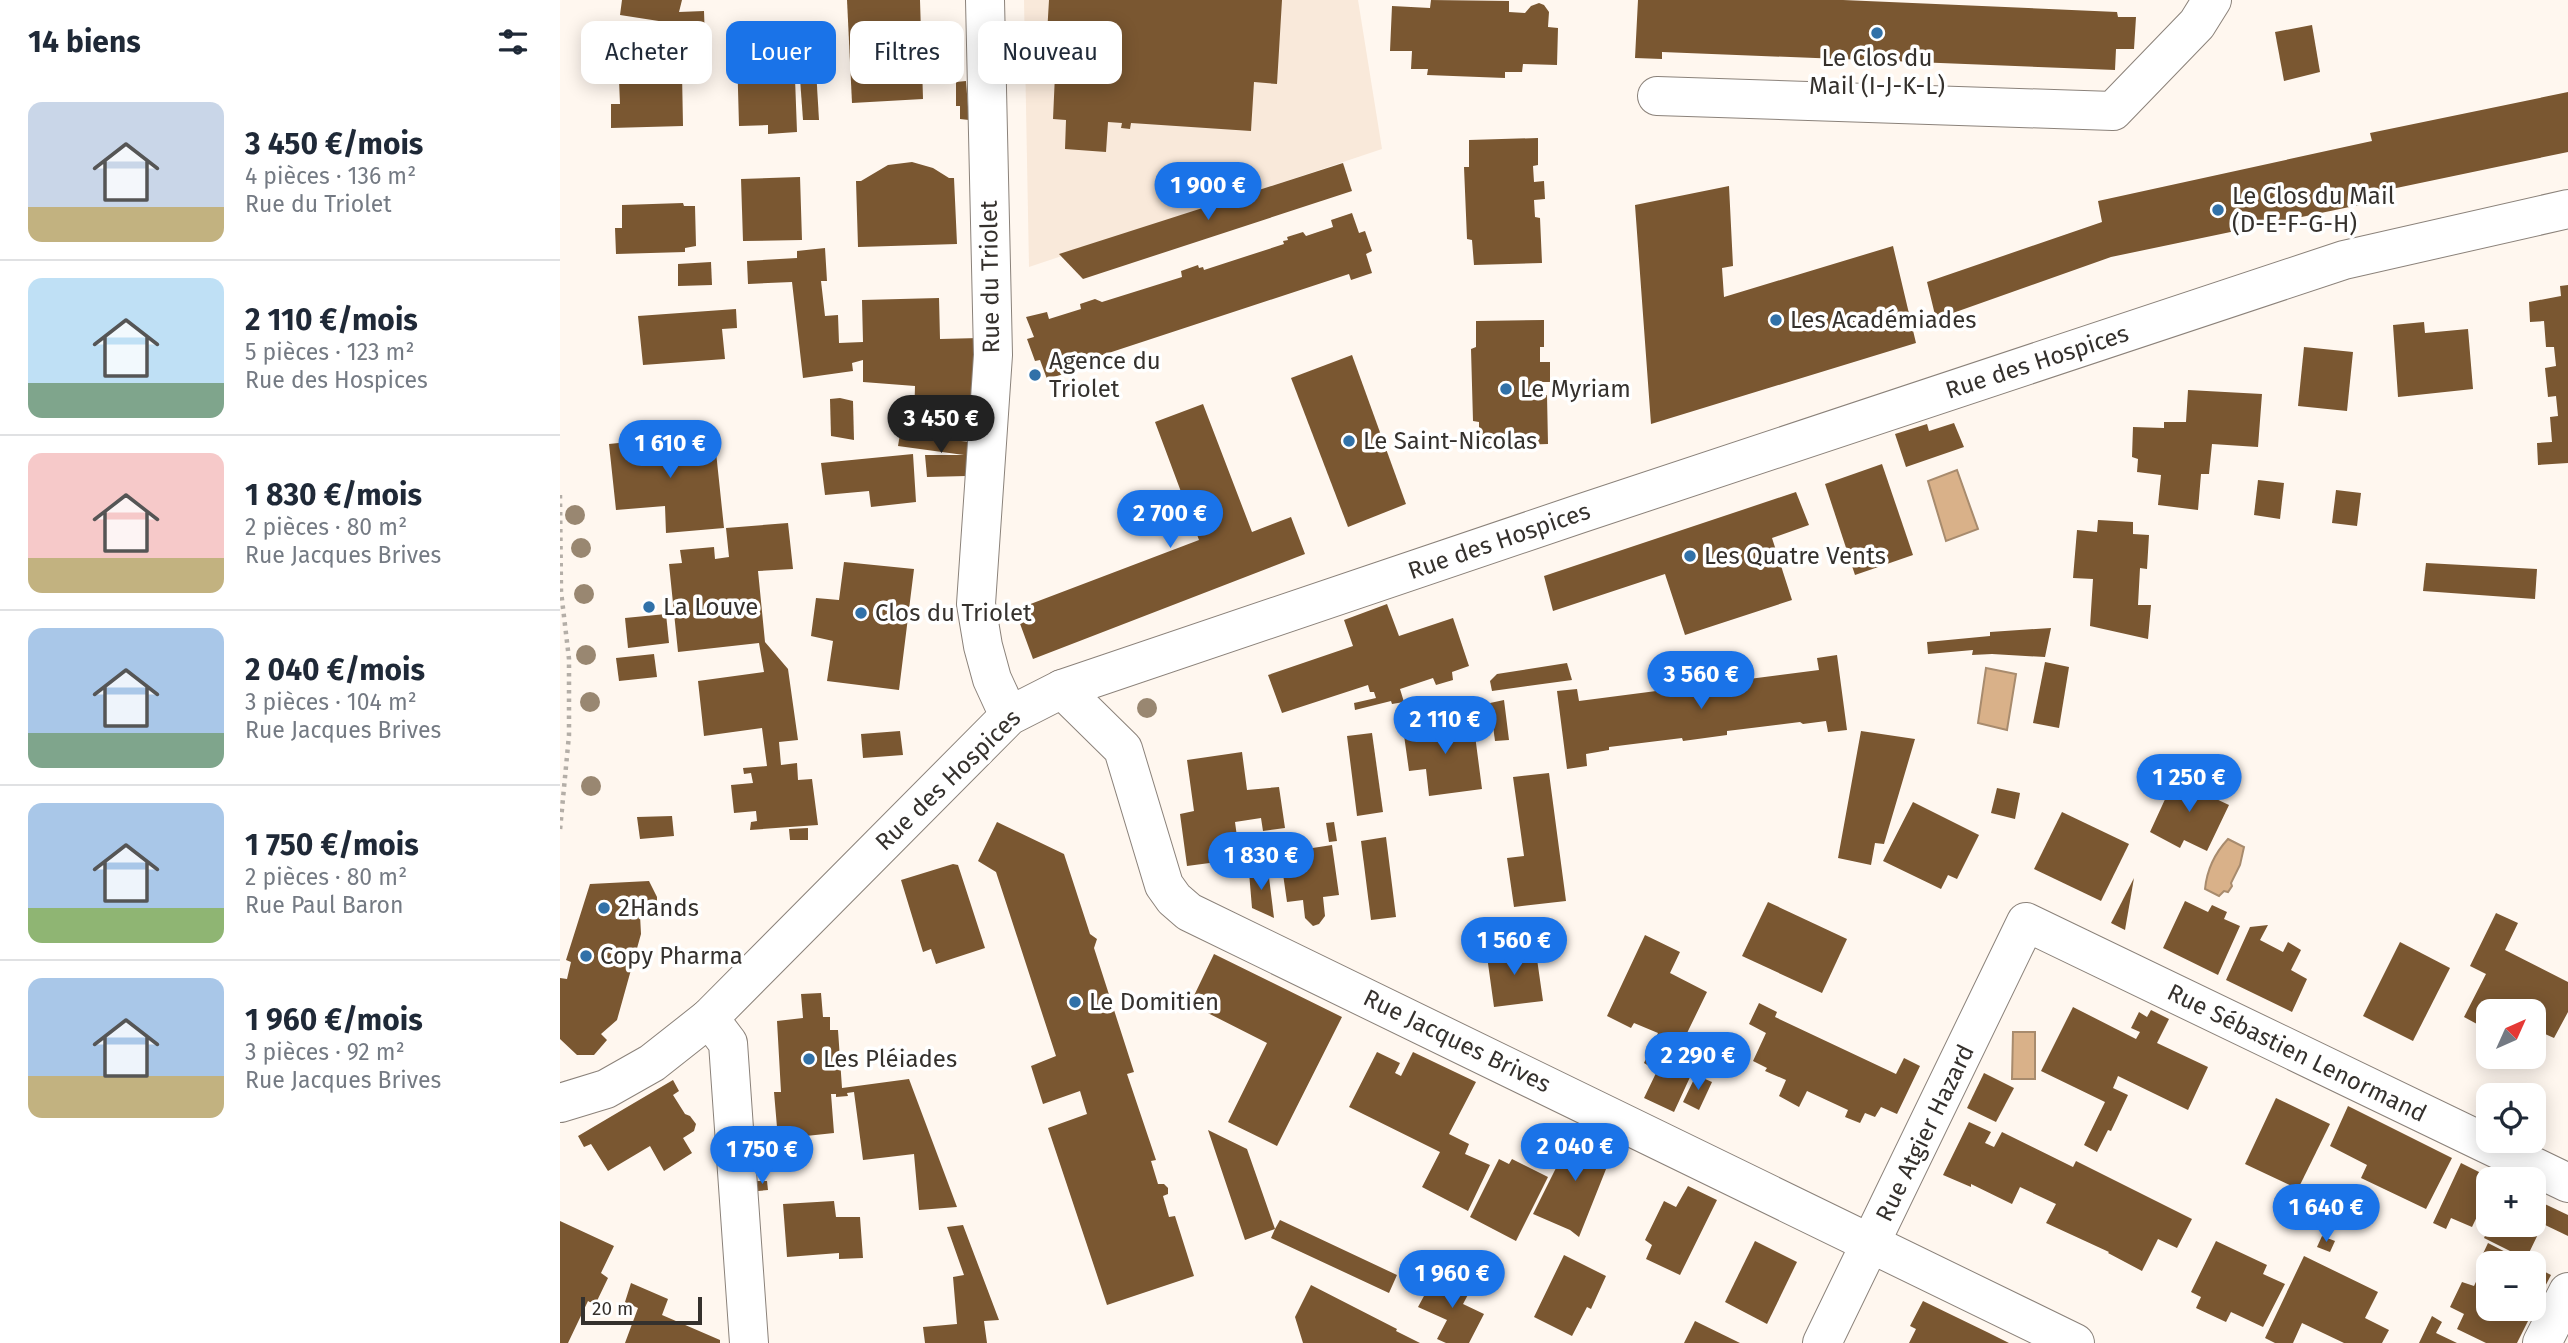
<!DOCTYPE html>
<html lang="fr">
<meta charset="utf-8">
<style>
:root{--surface:#fff;--page:#f2f2f3;--text:#1f2937;--muted:#747a83;--line:#e0e1e3;--accent:#1a73e8}
body{margin:0;font-family:"Fira Sans",sans-serif;background:var(--page);color:var(--text);height:100vh;display:flex;flex-direction:column;font-size:26px;white-space:nowrap}
*{box-sizing:border-box;margin:0}
p{font-size:23px;color:var(--muted)}
.icon{flex:none;width:38px;height:38px;fill:none;stroke:currentColor;stroke-width:2;stroke-linecap:round;stroke-linejoin:round}
.map{position:relative;flex:1;overflow:hidden}
.drawer{display:flex;flex-direction:column;background:var(--surface);width:560px}
.drawer>*{flex:none}
.banner{position:absolute;left:21px;top:21px;width:665px;height:63px;display:flex;gap:14px}
.needle{width:46px;rotate:45deg}
.fabs{position:absolute;left:1916px;top:999px;display:grid;gap:14px}
.fabs a{display:grid;place-items:center;width:70px;height:70px;border-radius:14px;background:var(--surface);box-shadow:0 4px 18px #0003;font-size:35px}
.scale{position:absolute;left:21px;bottom:18px;width:121px;box-sizing:border-box;padding-left:7px;border:4px solid #35312d;border-top:0;font-size:19px;line-height:24px;white-space:nowrap;color:#35312d;-webkit-text-stroke:5px #fff;paint-order:stroke}
.price{position:absolute;translate:-50% -60px;padding:0 16px;border-radius:24px;background:var(--accent);color:#fff;font-size:23px;line-height:46px;filter:drop-shadow(0 2px 4px #0008)}
.price::after{content:'';position:absolute;left:50%;top:42px;width:21px;height:16px;margin-left:-10px;background:inherit;clip-path:polygon(0 0,100% 0,50% 100%)}
.price.active{background:#222;color:#fff}
ul{padding:0;list-style:none}
li{display:flex;align-items:center;gap:21px;height:175px;padding:0 28px}
li+li{border-top:2px solid var(--line)}
li span{display:grid;place-items:center;flex:none;width:196px;height:140px;border-radius:14px;color:#555}
li>.icon{margin-inline-start:auto}
span .icon{width:84px;height:84px;fill:#fffc;stroke-width:1}
li b{font-size:30px}
h2{display:flex;justify-content:space-between;align-items:center;height:84px;padding:0 28px;font-size:30px}
.tag{padding:0 24px;border-radius:14px;background:var(--surface);box-shadow:0 4px 18px #0003;font-size:24px;line-height:63px}
.tag.active{background:var(--accent);color:#fff}
main{display:flex;flex:1;min-height:0}
.map>svg:first-child{display:block}
</style>
<main>
<section class="drawer">
<h2>14 biens<svg class="icon" aria-label="filters" viewBox="0 0 24 24"><path d="M4 7h16M4 17h16"/><circle cx="9" cy="7" r="2"/><circle cx="15" cy="17" r="2"/></svg></h2>
<ul>
<li><span style="background:linear-gradient(#c9d6e8 75%,#c2b280 0)"><svg class="icon" aria-label="home" viewBox="0 0 24 24"><path d="M3 11l9-7 9 7M6 9v11h12V9"/></svg></span><div><b>3 450 €/mois</b><p>4 pièces · 136 m²</p><p>Rue du Triolet</p></div></li>
<li><span style="background:linear-gradient(#bfe0f5 75%,#7fa58c 0)"><svg class="icon" aria-label="home" viewBox="0 0 24 24"><path d="M3 11l9-7 9 7M6 9v11h12V9"/></svg></span><div><b>2 110 €/mois</b><p>5 pièces · 123 m²</p><p>Rue des Hospices</p></div></li>
<li><span style="background:linear-gradient(#f6c9c9 75%,#c2b280 0)"><svg class="icon" aria-label="home" viewBox="0 0 24 24"><path d="M3 11l9-7 9 7M6 9v11h12V9"/></svg></span><div><b>1 830 €/mois</b><p>2 pièces · 80 m²</p><p>Rue Jacques Brives</p></div></li>
<li><span style="background:linear-gradient(#a9c7e8 75%,#7fa58c 0)"><svg class="icon" aria-label="home" viewBox="0 0 24 24"><path d="M3 11l9-7 9 7M6 9v11h12V9"/></svg></span><div><b>2 040 €/mois</b><p>3 pièces · 104 m²</p><p>Rue Jacques Brives</p></div></li>
<li><span style="background:linear-gradient(#a9c7e8 75%,#8fb573 0)"><svg class="icon" aria-label="home" viewBox="0 0 24 24"><path d="M3 11l9-7 9 7M6 9v11h12V9"/></svg></span><div><b>1 750 €/mois</b><p>2 pièces · 80 m²</p><p>Rue Paul Baron</p></div></li>
<li><span style="background:linear-gradient(#a9c7e8 70%,#c2b280 0)"><svg class="icon" aria-label="home" viewBox="0 0 24 24"><path d="M3 11l9-7 9 7M6 9v11h12V9"/></svg></span><div><b>1 960 €/mois</b><p>3 pièces · 92 m²</p><p>Rue Jacques Brives</p></div></li>
</ul>
</section>
<div class="map">
<svg width="2008" height="1343" viewBox="0 0 2008 1343">
<rect width="100%" height="100%" fill="#fff7ef"/>
<path fill="#f9e9da" d="M464,0H798L822,149L469,267Z"/>
<g fill="#d9b189" stroke="#a88b6d" stroke-width="2">
<path d="M1397,470L1418,529L1386,541L1368,481Z"/>
<path d="M1426,668L1456,674L1447,730L1418,723Z"/>
<path d="M1668,839L1684,847L1680,865L1671,883L1672,886L1668,892L1664,891L1659,896L1645,889C1647,869 1654,854 1668,839Z"/>
<path d="M1453,1032H1475V1079H1452Z"/>
</g>
<g fill="#7a5731">
<path d="M62,0H122L119,12L144,11L145,41H118V24L60,15Z"/>
<path d="M287,0H360L363,99L292,103Z"/>
<path d="M489,0H722L717,84L694,82L691,131L571,123L570,129L561,128L562,123L548,122L546,152L505,149L506,120L493,119L496,52L486,51Z"/>
<path d="M871,0L949,1V12L965,13L971,6L979,3L984,5L989,12L988,27L998,28L997,65L963,64L962,72H945V78L867,75L868,69H851L852,51H830L832,6L870,8Z"/>
<path d="M1078,0H1283L1557,12L1558,17H1576L1574,49H1556L1555,70L1102,52V59L1075,58Z"/>
<path d="M1752,25L1760,72L1724,81L1715,32Z"/>
<path d="M254,36L259,120H243L237,37Z"/>
<path d="M86,46H121L120,48H139V73H122L123,126L51,128V104H60L58,56L86,55Z"/>
<path d="M234,51L237,132L208,134V125L179,126L177,53Z"/>
<path d="M406,81L409,120L400,119V106H396V82Z"/>
<path d="M2008,92V152L1822,191L1823,200L1551,257L1376,319L1367,282L1542,222L1538,201L1812,141L1810,133Z"/>
<path d="M978,138V165L973,166L974,182L984,181L985,199L974,200L975,217L980,218L982,263L914,265L912,240L907,239L904,167H909V140Z"/>
<path d="M352,162L373,168L389,178H394L397,244L298,247L296,181H301L328,165Z"/>
<path d="M783,163L792,191L523,279L499,254Z"/>
<path d="M240,177L242,240L183,241L181,179Z"/>
<path d="M1169,186L1173,266L1162,268L1164,297L1333,246L1356,343L1091,424L1075,205Z"/>
<path d="M123,203L124,206H135L136,246L125,248V252L56,254L55,228H62V205Z"/>
<path d="M792,213L799,233L805,231L812,251L806,254L812,273L791,280L789,274L506,367L507,373L487,379L480,360L475,361L467,339L474,337L466,317L487,312L489,319L521,309L520,304L535,299L542,302L622,277L621,271L638,265L639,268L643,267L644,270L724,244L723,241L728,240L727,237L743,232L746,236L773,227L771,220Z"/>
<path d="M265,248L267,281H261L265,316L278,315L279,343L303,342L302,300L379,298L380,339L419,338L411,427L354,421L355,386L303,382V360L292,363L293,371L243,378L232,282L188,284L187,261L237,258V251Z"/>
<path d="M151,262L152,285L118,286V264Z"/>
<path d="M2008,285V463L1978,465L1977,443L1992,442L1990,417L1998,416L1996,396L1988,397L1985,368L1996,366L1994,347H1986L1984,321L1970,322L1969,302L2001,296L2000,286Z"/>
<path d="M176,309L177,328L162,329L165,359L83,365L78,316Z"/>
<path d="M984,320V347H980V362H990V382H981V396L987,395L988,444L919,446V422L913,421L911,349L916,347V321Z"/>
<path d="M1864,322L1865,333L1908,329L1913,389L1838,397L1833,325Z"/>
<path d="M1744,347L1793,352L1787,411L1738,406Z"/>
<path d="M792,355L846,504L788,527L731,378Z"/>
<path d="M1628,390L1702,394L1698,447L1652,444L1649,474H1641L1638,510L1598,505L1601,475L1577,472L1578,459L1572,457L1573,427L1604,428V422H1626Z"/>
<path d="M280,398L293,401L294,440L271,436L270,399Z"/>
<path d="M643,404L692,532L731,517L745,554L473,659L455,610L639,540L595,422Z"/>
<path d="M1394,423L1404,447L1346,467L1335,434L1367,424L1369,431Z"/>
<path d="M154,433L164,528L106,533L105,506L56,510L49,444Z"/>
<path d="M340,434L410,442L406,476L367,477L365,455H404L338,446Z"/>
<path d="M353,454L356,502L311,507L309,491L265,495L261,463Z"/>
<path d="M1322,464L1353,555L1295,575L1265,484Z"/>
<path d="M1698,480L1724,483L1720,519L1694,515Z"/>
<path d="M1776,490L1801,493L1797,526L1772,523Z"/>
<path d="M1236,492L1249,525L1212,538L1232,600L1125,635L1105,574L993,611L984,576Z"/>
<path d="M1538,520L1573,522V534L1589,535L1587,569L1580,568L1578,605H1591L1588,639L1530,626L1533,579L1513,578L1517,530L1537,532Z"/>
<path d="M228,523L233,569L198,571L205,642L228,669L238,740L219,742L221,765L237,763L238,780L252,779L258,825L190,830L191,822L197,821L196,811L174,813L171,785L193,783L191,773L184,774L183,768L207,766L202,728L144,736L138,681L204,672L199,643L118,652L109,564L122,563L120,550L154,547L155,559L169,557L166,528Z"/>
<path d="M284,562L354,569L339,690L267,681L273,641L251,636L256,598L279,600Z"/>
<path d="M1866,563L1977,569L1975,599L1863,591Z"/>
<path d="M827,604L839,636L893,618L909,666L892,672L893,680L876,685L873,678L840,689L844,702L832,704L831,701L795,710L794,703L816,698L814,692H810L808,685L722,713L708,675L793,646L784,620Z"/>
<path d="M106,614L109,643L68,648L65,618Z"/>
<path d="M1491,628L1485,657L1432,654L1412,655L1413,650L1368,654L1367,642L1430,636V632Z"/>
<path d="M94,654L97,677L59,681L56,658Z"/>
<path d="M1277,655L1287,730L1268,732L1266,721L1243,724L1240,722L1167,731V735L1123,741L1122,738L1049,747V750L1026,754L1027,766L1007,769L997,691L1017,689L1019,701L1259,670L1257,658Z"/>
<path d="M1485,662L1509,667L1499,728L1473,723Z"/>
<path d="M1007,663L1012,680L932,691L930,681L937,674Z"/>
<path d="M944,700L949,740L935,741L930,703Z"/>
<path d="M913,720L922,789L869,796L866,769L849,771L843,728Z"/>
<path d="M340,731L343,755L303,758L301,734Z"/>
<path d="M1301,731L1355,739L1324,844L1315,843L1311,865L1278,858Z"/>
<path d="M812,733L823,812L797,816L787,736Z"/>
<path d="M682,752L687,790L719,787L725,828L703,831L701,818L675,822L680,859L627,866L620,814L634,811L627,760Z"/>
<path d="M1618,771L1654,790L1652,797L1669,805L1647,851L1624,840L1620,848L1590,832Z"/>
<path d="M989,773L1006,901L954,907L947,858L964,856L953,777Z"/>
<path d="M1437,788L1460,793L1455,819L1431,813Z"/>
<path d="M1353,802L1419,835L1397,879L1388,875L1381,889L1323,861Z"/>
<path d="M1502,812L1569,844L1541,901L1474,869Z"/>
<path d="M112,816L114,836L80,839L77,817Z"/>
<path d="M437,822L504,854L530,934L537,939L534,948L574,1072L567,1074L596,1160L591,1161L598,1184H604L608,1188V1194L603,1196L609,1217L615,1216L634,1276L547,1305L488,1128L527,1114L520,1091L483,1104L471,1066L496,1056L436,872L418,861Z"/>
<path d="M774,822L777,841L769,842L766,823Z"/>
<path d="M248,828V840H230L229,829Z"/>
<path d="M826,837L836,917L811,920L801,841Z"/>
<path d="M772,845L779,895L763,897L765,916L759,924L753,926L745,918L743,900L727,902L720,853Z"/>
<path d="M393,864L398,865L425,948L376,964L371,949L363,952L341,880Z"/>
<path d="M708,869L714,918L692,908L689,872Z"/>
<path d="M1574,878L1565,930L1551,923Z"/>
<path d="M89,881L97,897V914L80,915L81,934L57,1020L41,1034L47,1040L34,1055H17L0,1039V978L7,979L11,962L6,960L30,884Z"/>
<path d="M1625,901L1648,912L1652,905L1667,912L1664,919L1680,926L1658,975L1603,948Z"/>
<path d="M1208,902L1287,939L1262,993L1182,956Z"/>
<path d="M1936,913L1958,923L1945,950L2008,982V1012L1994,1038L1974,1029V1012H1928V1030L1904,1017L1926,974L1910,966Z"/>
<path d="M1708,925L1700,940L1723,952L1728,942L1741,950L1731,970L1747,979L1732,1012L1666,980L1690,927Z"/>
<path d="M1085,935L1120,952L1110,973L1147,992L1111,1066L1131,1075L1114,1112L1084,1098L1097,1071L1084,1063L1098,1033L1074,1023L1071,1028L1047,1016Z"/>
<path d="M1840,942L1890,968L1853,1041L1803,1016Z"/>
<path d="M953,946V955L976,952L983,1001L934,1007L926,949Z"/>
<path d="M654,954L782,1017L717,1146L668,1122L707,1043L630,1004Z"/>
<path d="M261,993L263,1017H270V1030H278L282,1088L349,1079L397,1207L359,1210L354,1154L303,1160L294,1092L287,1093L288,1096L276,1097V1094H271L274,1133L218,1139L214,1092H221L217,1021L243,1018L241,994Z"/>
<path d="M1199,1003L1217,1012L1215,1017L1336,1074L1344,1058L1360,1066L1337,1114L1321,1107L1315,1117L1305,1113L1300,1123L1285,1117L1288,1110L1247,1091L1239,1107L1219,1096L1226,1080L1205,1071L1207,1068L1193,1061L1206,1033L1189,1024Z"/>
<path d="M1513,1007L1576,1039L1580,1032L1571,1028L1579,1012L1587,1017L1591,1010L1609,1019L1597,1043L1648,1067L1628,1110L1558,1076L1553,1088L1568,1095L1551,1131L1548,1130L1537,1152L1524,1145L1545,1102L1481,1071Z"/>
<path d="M817,1052L840,1063L835,1073L841,1076L853,1052L916,1082L889,1134L909,1144L905,1154L930,1165L908,1211L862,1187L880,1152L789,1107Z"/>
<path d="M1424,1073L1454,1088L1436,1122L1407,1108Z"/>
<path d="M1136,1075L1152,1082L1139,1110L1123,1102Z"/>
<path d="M113,1080L119,1091L113,1095L125,1114L130,1116L136,1124L134,1131L123,1138L132,1153L104,1171L90,1146L48,1171L31,1144L24,1147L18,1136Z"/>
<path d="M1716,1098L1770,1124L1738,1189L1685,1164Z"/>
<path d="M1788,1106L1892,1158L1866,1209L1801,1178L1807,1165L1770,1146Z"/>
<path d="M1409,1122L1431,1132L1425,1143L1434,1147L1442,1132L1513,1167L1516,1161L1632,1219L1617,1248L1598,1239L1582,1271L1548,1253L1549,1252L1486,1223L1496,1204L1460,1187L1452,1204L1411,1184V1187L1383,1175Z"/>
<path d="M648,1130L687,1149L715,1229L720,1220L837,1275L829,1293L711,1238L715,1229L685,1240Z"/>
<path d="M1015,1130L1054,1149L1019,1237L1010,1230L973,1214Z"/>
<path d="M939,1159L949,1164L952,1159L988,1177L956,1241L910,1217Z"/>
<path d="M1901,1163L1935,1180H1928V1199L1926,1198L1912,1227L1891,1218L1886,1229L1873,1223Z"/>
<path d="M197,1181H207L208,1190L198,1191Z"/>
<path d="M1128,1186L1157,1200L1120,1275L1086,1259L1092,1245L1085,1240L1104,1201L1116,1207Z"/>
<path d="M1974,1199L2008,1215V1236L1983,1224L1966,1259L1924,1238L1930,1225H1974Z"/>
<path d="M274,1201L276,1217H300L303,1258L279,1259V1253L227,1257L223,1204Z"/>
<path d="M0,1221L54,1246L41,1273L48,1278L35,1305L28,1301L8,1343H0Z"/>
<path d="M403,1225L439,1320L424,1321L427,1343H365L363,1327L397,1324L393,1277L404,1275L387,1227Z"/>
<path d="M1762,1236L1775,1241L1770,1252L1757,1247Z"/>
<path d="M1195,1241L1237,1262L1207,1324L1165,1302Z"/>
<path d="M1656,1241L1707,1265L1703,1274L1725,1284L1703,1327L1671,1312L1666,1322L1636,1308L1641,1297L1631,1292Z"/>
<path d="M1928,1243L1969,1264H1928V1309H1974L1957,1343H1926L1897,1329L1904,1314L1890,1307L1902,1282L1914,1286L1925,1263L1920,1260Z"/>
<path d="M1004,1255L1046,1276L1031,1309L1027,1307L1012,1336L974,1317Z"/>
<path d="M1744,1256L1818,1292L1805,1318L1829,1330L1822,1343H1784L1742,1323L1733,1343H1715L1705,1338Z"/>
<path d="M1974,1266L1991,1275L1974,1308Z"/>
<path d="M877,1272L911,1289L903,1304L924,1314L909,1343H886L877,1339L887,1320L858,1307Z"/>
<path d="M71,1283L108,1299L102,1315L160,1340V1343H65L78,1308L65,1302Z"/>
<path d="M751,1285L837,1329L836,1331L860,1343H743L735,1317Z"/>
<path d="M1363,1301L1429,1333L1449,1343H1349L1356,1329L1350,1326Z"/>
<path d="M1872,1316L1882,1322L1876,1333L1897,1343H1859Z"/>
<path d="M1135,1321L1180,1343H1124Z"/>
</g>
<g fill="none" stroke-linecap="round" stroke-linejoin="round">
<g stroke="#8b827a" stroke-width="40">
<g id="minor">
<path d="M425,0L433,355L416,604L423,646L432,679L449,716"/>
<path d="M1097,96L1553,111L1637,24L1652,0"/>
<path d="M502,689L563,749L604,885L614,899L629,912L1515,1343"/>
<path d="M149,1018L168,1043L189,1343"/>
<path d="M0,1103L46,1089L92,1063L149,1018L449,716L502,689L1019,514L1784,260L2008,209"/>
<path d="M1262,1343L1466,922L2008,1183"/>
<path d="M1982,1343L2008,1292"/>
</g>
</g>
<path stroke="#b4aea7" stroke-width="4.5" stroke-dasharray="3.5 5" stroke-linecap="butt" d="M0,495L1,591L9,659V735L0,830"/>
<use href="#minor" stroke="#fff" stroke-width="38"/>
</g>
<g fill="#998771">
<circle cx="15" cy="515" r="10"/>
<circle cx="21" cy="548" r="10"/>
<circle cx="24" cy="594" r="10"/>
<circle cx="26" cy="655" r="10"/>
<circle cx="30" cy="702" r="10"/>
<circle cx="587" cy="708" r="10"/>
<circle cx="31" cy="786" r="10"/>
</g>
<g fill="#3171a8" stroke="#fff" stroke-width="2.5">
<circle cx="1317" cy="33" r="7"/>
<circle cx="1658" cy="210" r="7"/>
<circle cx="1216" cy="320" r="7"/>
<circle cx="475" cy="375" r="7"/>
<circle cx="946" cy="389" r="7"/>
<circle cx="789" cy="441" r="7"/>
<circle cx="1130" cy="556" r="7"/>
<circle cx="89" cy="607" r="7"/>
<circle cx="301" cy="613" r="7"/>
<circle cx="44" cy="908" r="7"/>
<circle cx="26" cy="956" r="7"/>
<circle cx="515" cy="1002" r="7"/>
<circle cx="249" cy="1059" r="7"/>
</g>
<g text-anchor="middle" stroke-width="7" stroke-linejoin="round" paint-order="stroke">
<g font-size="24" fill="#35312d" stroke="#fff" text-anchor="start">
<text x="1317" y="66" text-anchor="middle">Le Clos du<tspan x="1317" dy="28">Mail (I-J-K-L)</tspan></text>
<text x="1672" y="204">Le Clos du Mail<tspan x="1672" dy="28">(D-E-F-G-H)</tspan></text>
<text x="1230" y="328">Les Académiades</text>
<text x="489" y="369">Agence du<tspan x="489" dy="28">Triolet</tspan></text>
<text x="960" y="397">Le Myriam</text>
<text x="803" y="449">Le Saint-Nicolas</text>
<text x="1144" y="564">Les Quatre Vents</text>
<text x="103" y="615">La Louve</text>
<text x="315" y="621">Clos du Triolet</text>
<text x="58" y="916">2Hands</text>
<text x="40" y="964">Copy Pharma</text>
<text x="529" y="1010">Le Domitien</text>
<text x="263" y="1067">Les Pléiades</text>
</g>
<g font-size="24" fill="#35312d" stroke="#fff">
<text transform="translate(430 277) rotate(-91)" y="8">Rue du Triolet</text>
<text transform="translate(1477 362) rotate(-18)" y="8">Rue des Hospices</text>
<text transform="translate(939 541) rotate(-19)" y="8">Rue des Hospices</text>
<text transform="translate(388 780) rotate(-44)" y="8">Rue des Hospices</text>
<text transform="translate(897 1041) rotate(26)" y="8">Rue Jacques Brives</text>
<text transform="translate(1737 1053) rotate(26)" y="8">Rue Sébastien Lenormand</text>
<text transform="translate(1365 1133) rotate(-64)" y="8">Rue Atgier Hazard</text>
</g>
</g>
</svg>
<div class="fabs">
<a><svg class="needle" viewBox="-14 -14 28 28"><path d="M0-13l5 13h-10z" fill="#e53935"/><path d="M0 13l5-13h-10z" fill="#747a83"/></svg></a>
<a><svg class="icon" aria-label="locate" viewBox="0 0 24 24"><circle cx="12" cy="12" r="6"/><path d="M12 2v4M12 18v4M2 12h4M18 12h4"/></svg></a>
<a>+</a>
<a>−</a>
</div>
<div class="scale">20 m</div>
<b class="price" style="left:648px;top:222px">1 900 €</b>
<b class="price active" style="left:381px;top:455px">3 450 €</b>
<b class="price" style="left:110px;top:480px">1 610 €</b>
<b class="price" style="left:610px;top:550px">2 700 €</b>
<b class="price" style="left:1141px;top:711px">3 560 €</b>
<b class="price" style="left:885px;top:756px">2 110 €</b>
<b class="price" style="left:1629px;top:814px">1 250 €</b>
<b class="price" style="left:701px;top:892px">1 830 €</b>
<b class="price" style="left:954px;top:977px">1 560 €</b>
<b class="price" style="left:1138px;top:1092px">2 290 €</b>
<b class="price" style="left:1015px;top:1183px">2 040 €</b>
<b class="price" style="left:202px;top:1186px">1 750 €</b>
<b class="price" style="left:1766px;top:1244px">1 640 €</b>
<b class="price" style="left:892px;top:1310px">1 960 €</b>
<div class="banner">
<a class="tag">Acheter</a>
<a class="tag active">Louer</a>
<a class="tag">Filtres</a>
<a class="tag">Nouveau</a>
</div>
</div>
</main>
